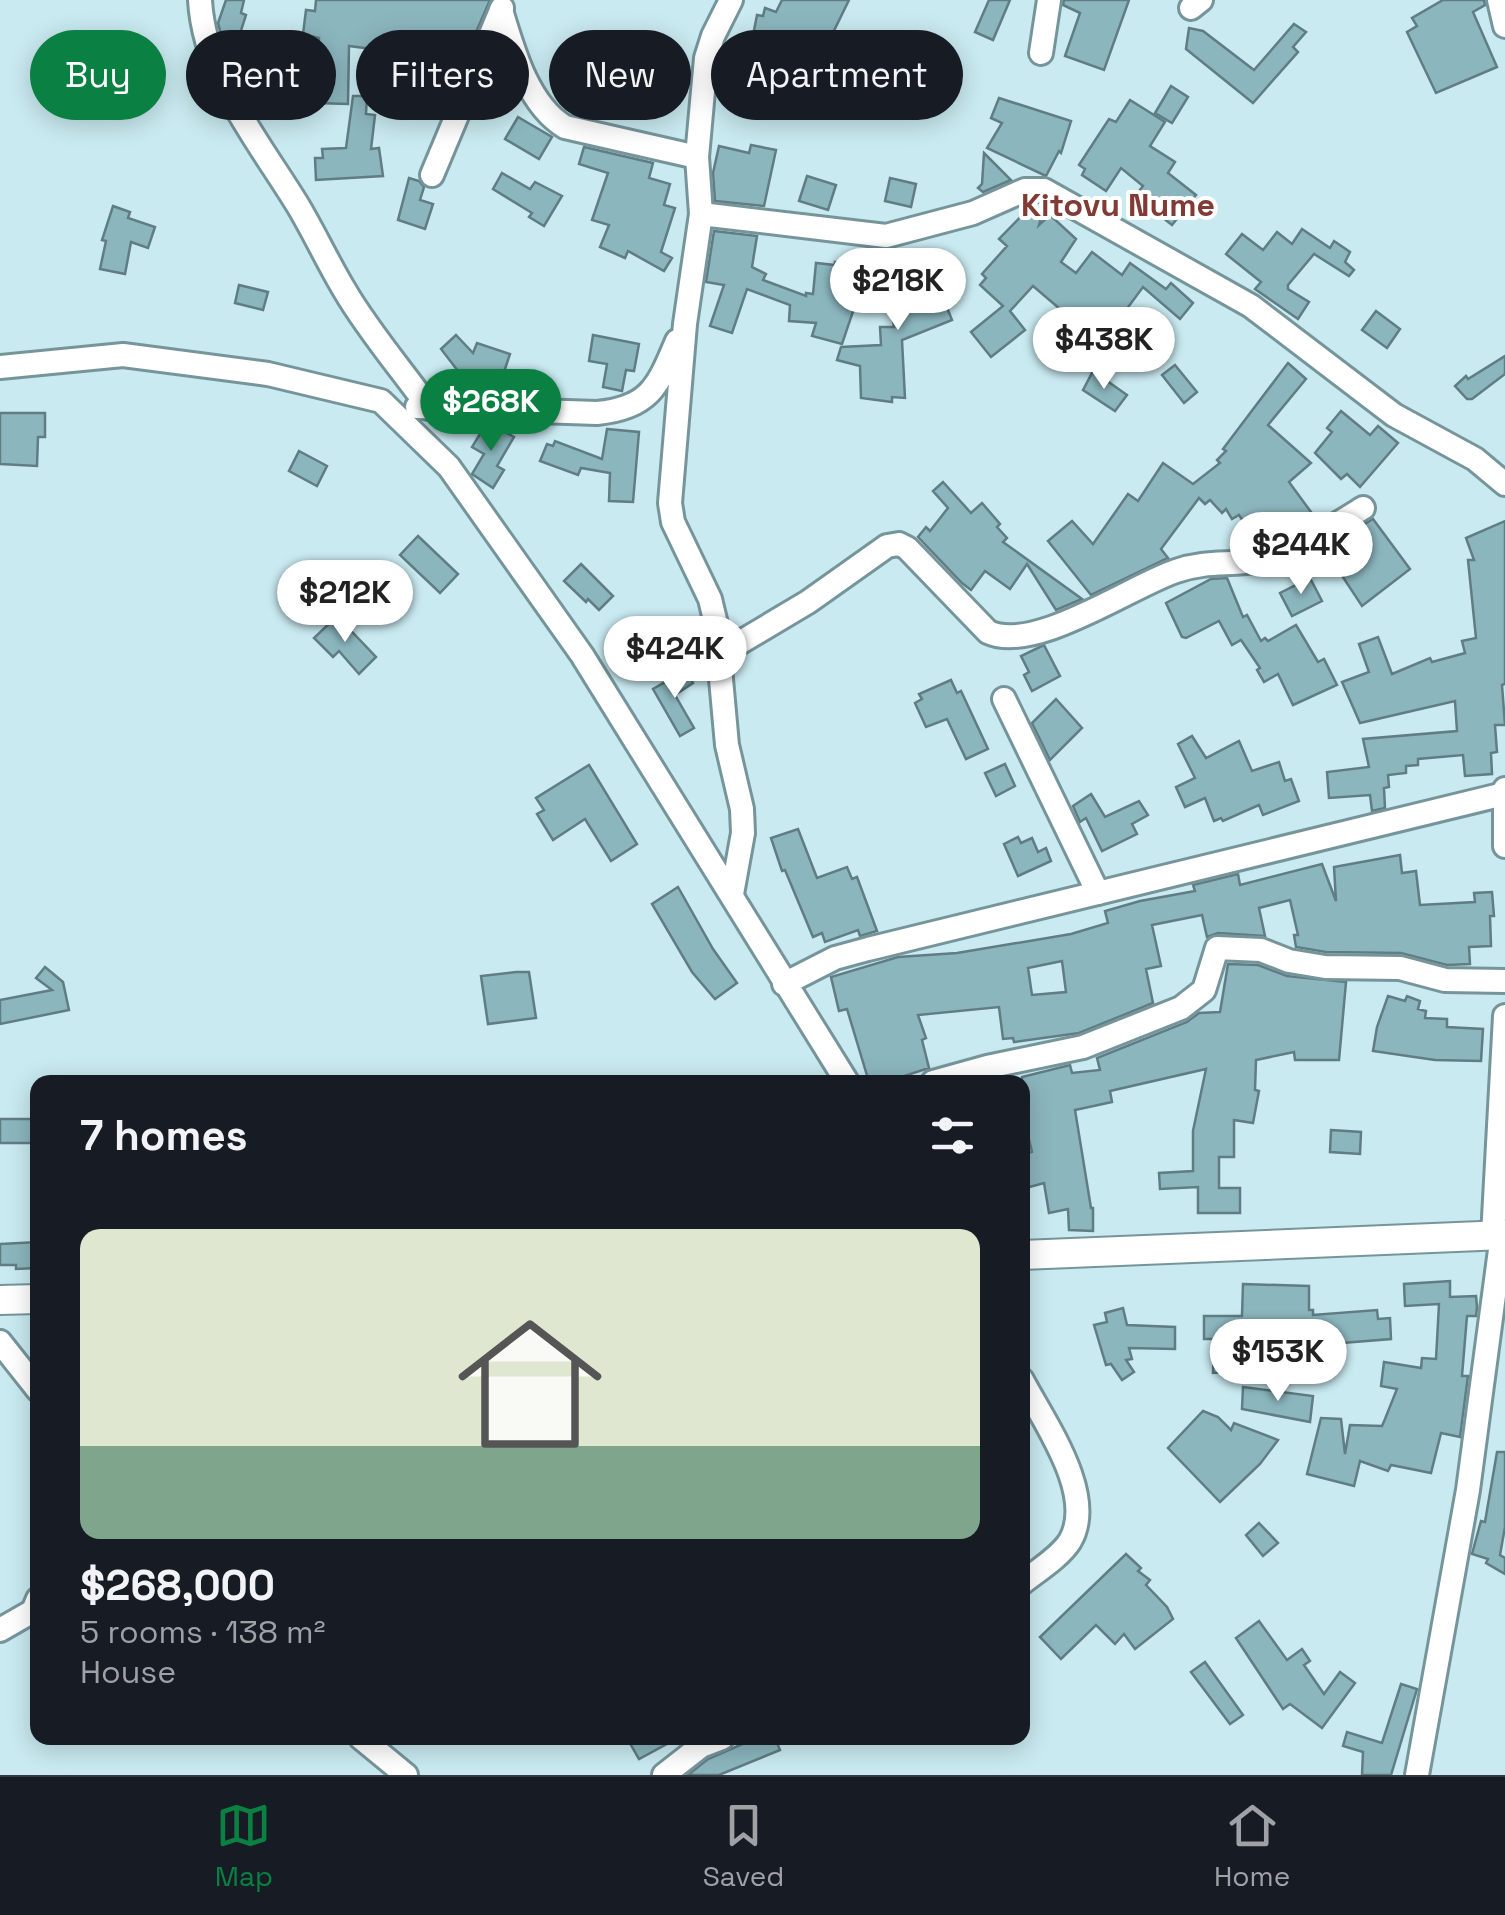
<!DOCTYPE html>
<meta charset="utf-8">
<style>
:root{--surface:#171b24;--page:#20242c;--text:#f1f3f6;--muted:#9ea1a6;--line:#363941;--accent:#0b8043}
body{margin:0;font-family:"Space Grotesk",sans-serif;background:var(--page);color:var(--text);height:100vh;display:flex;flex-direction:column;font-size:38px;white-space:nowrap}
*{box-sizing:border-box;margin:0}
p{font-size:32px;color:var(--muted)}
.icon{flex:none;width:55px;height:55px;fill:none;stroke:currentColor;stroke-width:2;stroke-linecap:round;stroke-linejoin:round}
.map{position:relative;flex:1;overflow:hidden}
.drawer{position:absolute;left:30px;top:1075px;width:1000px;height:670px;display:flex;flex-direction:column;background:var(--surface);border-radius:20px;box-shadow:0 5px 25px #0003}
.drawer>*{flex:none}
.guide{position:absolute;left:30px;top:30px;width:1000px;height:90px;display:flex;gap:20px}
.price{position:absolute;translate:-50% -85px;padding:0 22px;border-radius:35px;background:#fff;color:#222;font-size:32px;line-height:65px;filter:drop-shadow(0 2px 5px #0008)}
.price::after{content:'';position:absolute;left:50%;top:60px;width:30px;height:22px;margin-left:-15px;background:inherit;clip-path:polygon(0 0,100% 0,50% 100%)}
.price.selected{background:var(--accent);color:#fff}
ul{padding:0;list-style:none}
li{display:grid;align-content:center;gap:20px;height:530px;padding:0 50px}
li span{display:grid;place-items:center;height:310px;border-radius:20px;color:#555}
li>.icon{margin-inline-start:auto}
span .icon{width:180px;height:180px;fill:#fffc;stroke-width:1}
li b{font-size:42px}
h2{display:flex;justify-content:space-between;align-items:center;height:120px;padding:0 50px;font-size:42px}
.chip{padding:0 35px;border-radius:45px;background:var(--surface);box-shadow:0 5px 25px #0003;font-size:35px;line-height:90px}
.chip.selected{background:var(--accent);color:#fff}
.dock{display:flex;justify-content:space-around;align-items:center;height:140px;border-top:2px solid var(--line);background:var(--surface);font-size:28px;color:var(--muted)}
.dock a{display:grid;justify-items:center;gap:5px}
.dock .selected{color:var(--accent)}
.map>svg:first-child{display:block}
</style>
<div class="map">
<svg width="1505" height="1775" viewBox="0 0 1505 1775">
<rect width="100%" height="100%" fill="#c9eaf1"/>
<g fill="#8cb6be" stroke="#5f7d83" stroke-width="2.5" fill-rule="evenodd">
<path d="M226,0H244L241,13L246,15L238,40L221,34L218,23Z"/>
<path d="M316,0H490L463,62L455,59L448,85L383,71L387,51L349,46L348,104L316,103L319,38L303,34L306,10L315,11Z"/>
<path d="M782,0H849L829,41L834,44L829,54L874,75L860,112L818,97L823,83L776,55L751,46L757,15L763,16L765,8L776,12Z"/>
<path d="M989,0H1010L993,40L975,32Z"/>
<path d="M1064,0H1129L1104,70L1065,56L1080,13L1063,5Z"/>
<path d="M1443,0H1484L1485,5L1473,12L1497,67L1436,93L1407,32L1417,26L1412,18Z"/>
<path d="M1294,24L1306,32L1293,47L1298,52L1253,103L1186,49L1189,28L1203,31L1254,70Z"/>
<path d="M293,68L299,91L252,105L239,76L264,69L266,76Z"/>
<path d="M1171,86L1188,97L1172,123L1155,113Z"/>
<path d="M353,96H367L366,114L375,115L371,149L379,148L383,176L316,180L315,158H323L322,149L346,148Z"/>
<path d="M999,98L1071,121L1061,153L1059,151L1046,176L987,148L1002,123L991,118Z"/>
<path d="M1130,100L1165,122L1150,146L1175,162L1168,173L1196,195L1172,225L1135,196L1143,186L1121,168L1106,191L1082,175L1085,169L1079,165L1109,119L1116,122Z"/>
<path d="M518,117L552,137L539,159L505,139Z"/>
<path d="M751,145L776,150L764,206L715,201L713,173L719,146L749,153Z"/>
<path d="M584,147L653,163L649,178L670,184L664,205L675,208L661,252L672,258L664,271L628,251L625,258L600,247L609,225L592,220L608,173L579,164Z"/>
<path d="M984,153L1011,180L983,192L978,188L982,184Z"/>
<path d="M502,173L530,189L535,182L562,196L544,226L529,217L532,213L493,189Z"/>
<path d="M807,176L836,185L828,210L799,201Z"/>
<path d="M409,178L419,181L424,187L420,200L433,204L425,229L398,220Z"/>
<path d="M890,178L916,184L911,207L885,201Z"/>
<path d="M1032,205L1043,212L1039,225L1050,215L1076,239L1061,262L1076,273L1092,252L1122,275L1130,263L1166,289L1171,283L1193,303L1180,319L1143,287L1123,314L1127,317L1105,340L1079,315L1074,321L1033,286L1010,311L1025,330L991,357L971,332L1003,306L980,285L986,278L982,274L1007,246L999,239Z"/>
<path d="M113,206L130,212L128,218L155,227L148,248L131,242L125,274L100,269L106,241L102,240Z"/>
<path d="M1302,229L1330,248L1334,241L1350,252L1345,262L1354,270L1349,276L1314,254L1288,285V289L1309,302L1298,319L1255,289L1261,282L1226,254L1242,234L1263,250L1277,232L1292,244Z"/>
<path d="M714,231L757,236L752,267L766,274L763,280L806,296V293L813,294L816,263L835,265V262L868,267L842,344L812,336L816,323L789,321L790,305L747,289L732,333L710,326L724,285L706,282Z"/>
<path d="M935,267L943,285L939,287L952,320L902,340L905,398L892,397V402L861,398L860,366L837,360L841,347L881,345L880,327H894L890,301L878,299L877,280L897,278V283Z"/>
<path d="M239,285L268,292L263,310L235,303Z"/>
<path d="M1376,311L1400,329L1387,348L1362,330Z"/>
<path d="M456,335L473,353L477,343L510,354L501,381L478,373L477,378L458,371L441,349Z"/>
<path d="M593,335L639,344L634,371L626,370L622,391L603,387L607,364L589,361Z"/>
<path d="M1505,356V374L1472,399H1467L1455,386L1466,376L1468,379Z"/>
<path d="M1288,363L1306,379L1268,425L1311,463L1289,482L1311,512L1276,539L1264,522L1249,530L1239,515L1232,519L1226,509L1222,513L1210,500L1205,504L1199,498L1161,549L1168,558L1091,595L1048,541L1072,521L1093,544L1128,494L1138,501L1163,463L1193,484L1220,463L1217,460L1226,451L1223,449Z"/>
<path d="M1175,365L1197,392L1184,403L1162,375Z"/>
<path d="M1093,371L1127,395L1115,411L1083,390Z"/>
<path d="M1341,411L1370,435L1378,426L1398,443L1360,487L1347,474L1341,479L1315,453L1332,432L1327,428Z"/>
<path d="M0,413H45V437H38L37,466L0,464Z"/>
<path d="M486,424L492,425L514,437L497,466L504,470L493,488L472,474L484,454L472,447Z"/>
<path d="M607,429L639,432L633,502L609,501L610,473L581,468L578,475L540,461L547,444L553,446L555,441L602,459Z"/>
<path d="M299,451L327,466L317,486L289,471Z"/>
<path d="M943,482L971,513L982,503L1000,524L997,527L1007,538L1003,542L1082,599L1056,610L1027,564L1010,589L985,571L971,590L962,583L918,537L926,527L930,531L948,508L933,491Z"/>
<path d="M1373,519L1410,569L1362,606L1333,562L1331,563L1322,550Z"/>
<path d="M1505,521V684L1502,685L1505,725H1495L1497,752L1491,753L1492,774L1465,776L1463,755L1418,759V765L1406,766V773L1388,775L1389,787L1384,788L1385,808L1372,811L1370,795L1329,798L1327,772L1369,767L1363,739L1457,731L1455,701L1360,723L1342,682L1369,672L1359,644L1378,637L1392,674L1430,658L1432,662L1465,653L1462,641L1476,638L1468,560H1474L1466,538Z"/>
<path d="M418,536L458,574L440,593L400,555Z"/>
<path d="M581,564L613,596L599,610L588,599L586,602L564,581Z"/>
<path d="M1227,578L1243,617L1247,615L1261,641L1265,638L1268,641L1296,625L1318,662L1324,659L1337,685L1293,705L1278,674L1264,682L1257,670L1260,668L1241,640L1232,645L1219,621L1186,638L1182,637L1166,603L1211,579Z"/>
<path d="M1310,578L1322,601L1292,616L1280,593Z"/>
<path d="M337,616L376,657L359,674L339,651L333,657L314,638Z"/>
<path d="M1044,645L1060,676L1032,691L1024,675L1029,672L1021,656Z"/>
<path d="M686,670L693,683L675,695L694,728L680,736L653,689Z"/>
<path d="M951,680L957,693L961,691L988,749L966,759L947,719L926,727L915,703L922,699L919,694Z"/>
<path d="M1056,699L1082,728L1050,760L1032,723Z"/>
<path d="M1192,736L1206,758L1239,741L1252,771L1279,762L1285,781L1291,779L1299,801L1263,815L1259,805L1223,821L1221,818L1214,821L1205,798L1185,807L1176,787L1195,778L1178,744Z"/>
<path d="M1005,764L1015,786L996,796L985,773Z"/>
<path d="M589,765L637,844L611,861L585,819L553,840L537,814L544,810L536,798Z"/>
<path d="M1091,794L1105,817L1139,801L1148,815L1132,824L1137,834L1102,851L1086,818L1080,822L1073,806Z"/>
<path d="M798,829L817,878L847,867L852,879L857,877L877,931L860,936L858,930L825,942L822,933L813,937L785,870L782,871L771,838Z"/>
<path d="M1018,837L1021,843L1032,838L1038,852L1046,848L1051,861L1018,876L1004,844Z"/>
<path d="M1400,855L1402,873L1416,871L1420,905L1475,902L1474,893L1492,892L1494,916H1490L1491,946L1469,947L1470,964L1447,965L1401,953L1326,952L1296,947L1294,935H1298L1290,900L1259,908L1265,936L1218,933L1207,937L1202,915L1152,925L1161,966L1146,969L1153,1003L1079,1033L1014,1042L1013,1038L1003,1039L999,1007L918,1015L926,1038L922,1040L929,1068L892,1080L893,1082H869L847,1009L839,1011L831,977L898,957L957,953L1071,934L1108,923L1105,911L1140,901L1195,891L1193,885L1238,874L1240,885L1322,864L1336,901L1334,867ZM1062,961L1066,992L1032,995L1028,968Z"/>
<path d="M678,887L713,949L737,983L715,999L692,972L652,904Z"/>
<path d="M1228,964L1258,965L1287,976L1346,982L1339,1060H1295L1294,1052L1256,1060L1255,1090L1259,1091L1253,1123L1234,1120V1157H1219V1188H1240V1213H1198V1187L1160,1189L1159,1173L1193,1171V1131L1206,1069L1110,1091L1112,1102L1075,1110L1091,1208H1093V1231L1069,1230L1068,1209L1049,1213L1044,1183L1022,1189V1155L1032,1152L1022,1111V1077L1070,1065L1072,1073L1100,1070L1097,1058L1187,1022L1199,1013L1220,1012Z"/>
<path d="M45,967L63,982L69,1010L0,1024V1000L52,990L36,978Z"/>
<path d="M516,972H529L536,1018L488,1024L481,976Z"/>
<path d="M1388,996L1405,1001L1407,996L1420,1001L1418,1009L1426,1011L1425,1018L1447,1019V1027L1483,1029L1481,1061L1435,1060L1373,1051L1377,1027Z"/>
<rect x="0" y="1119" width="38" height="24"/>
<path d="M1331,1130L1361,1132L1360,1154L1330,1152Z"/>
<path d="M38,1242V1268L16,1269V1265H0V1244Z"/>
<path d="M1450,1281V1297L1476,1296L1477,1307L1476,1316H1467L1462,1376H1468L1460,1437L1441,1433L1431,1473L1391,1465L1388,1471L1360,1461L1354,1486L1307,1474L1321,1418L1341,1419L1345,1454L1350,1425L1382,1426L1385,1419L1397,1389L1381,1386L1384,1362L1421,1368L1422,1358L1436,1359L1439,1304L1405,1306L1404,1284Z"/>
<path d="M1243,1284L1309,1286V1310H1313V1315L1377,1310L1378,1319L1390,1318L1391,1339L1268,1349L1318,1361V1365L1213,1373L1214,1339H1204V1316H1242Z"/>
<path d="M1123,1308L1127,1325L1175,1327V1349L1129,1348L1132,1359L1126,1360L1134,1372L1122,1380L1111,1364L1106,1365L1094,1325L1107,1322L1105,1313Z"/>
<path d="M1243,1387L1313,1396L1310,1422L1242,1409Z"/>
<path d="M1203,1411L1218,1417L1231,1430L1234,1423L1278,1440L1260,1464L1220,1502L1168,1448Z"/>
<path d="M1497,1452H1505V1527L1500,1555L1505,1558V1574L1486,1563L1488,1559L1472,1554L1481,1521L1485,1522Z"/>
<path d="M1259,1523L1278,1543L1263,1556L1246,1535Z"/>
<path d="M1126,1554L1141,1568L1138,1571L1150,1580L1146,1585L1167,1607L1173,1619L1135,1649L1124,1634L1115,1644L1096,1625L1061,1659L1040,1637Z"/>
<path d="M1259,1621L1287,1660L1302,1649L1310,1661L1304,1665L1324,1694L1340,1672L1355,1683L1322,1728L1290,1704L1283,1709L1236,1638Z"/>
<path d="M1205,1662L1243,1715L1230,1724L1191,1672Z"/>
<path d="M1401,1684L1417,1689L1391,1775H1362L1363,1752L1343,1746L1347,1732L1382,1743Z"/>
<path d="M627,1738H678L639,1759Z"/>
<path d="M756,1738H775L780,1750L719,1775H688L708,1759Z"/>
</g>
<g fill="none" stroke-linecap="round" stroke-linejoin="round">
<g stroke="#76959b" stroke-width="28">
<g id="minor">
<path d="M200,0C204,76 259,142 297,204C314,232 328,263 345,291C369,332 402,370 429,408"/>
<path d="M731,0L713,36L706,58L697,157L701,214L685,324L670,503L673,522L710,599L716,624L727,745L742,809L743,833L732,894"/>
<path d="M1499,0L1505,26"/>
<path d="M1191,8L1201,0"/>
<path d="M501,10C513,50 528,105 565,127L697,157"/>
<path d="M1041,53L1049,0"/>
<path d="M432,175L502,8"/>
<path d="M701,214L886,236L973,213L1025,190H1044L1251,306L1394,415L1475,459L1505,484"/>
<path d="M0,367L123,355L268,374L381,401L449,467L582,655L847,1082"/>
<path d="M417,407L597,413C650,408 658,386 677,341"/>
<path d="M719,655L808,602L887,546L899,544L907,548L988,632C1034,654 1131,586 1176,571C1208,560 1231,566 1260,560C1297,551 1331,528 1363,508"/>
<path d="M1004,699L1098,893"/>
<path d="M1505,789V846"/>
<path d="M784,984L835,958L868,949L1504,794"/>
<path d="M933,1082L987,1067L1083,1047L1181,1008L1204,990L1217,948L1261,950L1289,961L1325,967L1400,968L1445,980L1505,981"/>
<path d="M1493,1236L1505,1016"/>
<path d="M0,1342L38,1390"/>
<path d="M1022,1380C1044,1422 1097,1495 1070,1541C1060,1557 1037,1571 1022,1583"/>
<path d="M0,1630L33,1611L38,1599"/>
<path d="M361,1738L406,1775"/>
<path d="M664,1775L701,1746L722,1738"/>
<path d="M1417,1775L1468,1490L1502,1235"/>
</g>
</g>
<g stroke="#76959b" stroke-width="32">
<g id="tertiary">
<path d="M1022,1255L1505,1235"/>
<path d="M0,1300L38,1299"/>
</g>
</g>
<use href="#minor" stroke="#fff" stroke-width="22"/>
<use href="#tertiary" stroke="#fff" stroke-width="28"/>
</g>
<g text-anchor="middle" stroke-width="8" stroke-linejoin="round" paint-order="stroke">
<g font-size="32" font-weight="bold" fill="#823b34" stroke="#fff">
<text x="1118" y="216">Kitovu Nume</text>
</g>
</g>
</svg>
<b class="price" style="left:898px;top:333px">$218K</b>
<b class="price" style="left:1104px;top:392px">$438K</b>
<b class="price selected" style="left:491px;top:454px">$268K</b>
<b class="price" style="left:1301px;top:597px">$244K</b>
<b class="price" style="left:345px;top:645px">$212K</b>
<b class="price" style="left:675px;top:701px">$424K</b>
<b class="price" style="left:1278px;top:1404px">$153K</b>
<div class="guide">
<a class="chip selected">Buy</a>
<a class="chip">Rent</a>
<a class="chip">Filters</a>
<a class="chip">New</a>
<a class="chip">Apartment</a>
</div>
<section class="drawer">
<h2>7 homes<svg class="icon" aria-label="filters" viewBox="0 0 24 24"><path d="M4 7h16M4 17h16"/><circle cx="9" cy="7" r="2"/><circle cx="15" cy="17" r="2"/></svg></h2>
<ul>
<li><span style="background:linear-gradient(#dfe7d0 70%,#7fa58c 0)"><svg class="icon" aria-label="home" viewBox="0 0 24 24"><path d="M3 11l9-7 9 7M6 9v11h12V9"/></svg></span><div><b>$268,000</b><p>5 rooms · 138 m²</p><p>House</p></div></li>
</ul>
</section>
</div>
<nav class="dock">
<a class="selected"><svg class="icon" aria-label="map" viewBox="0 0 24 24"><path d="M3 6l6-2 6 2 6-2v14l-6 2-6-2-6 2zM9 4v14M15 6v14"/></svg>Map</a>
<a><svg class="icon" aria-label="saved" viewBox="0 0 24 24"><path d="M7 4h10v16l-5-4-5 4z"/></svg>Saved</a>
<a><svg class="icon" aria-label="home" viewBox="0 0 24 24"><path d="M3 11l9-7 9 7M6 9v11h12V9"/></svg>Home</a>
</nav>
